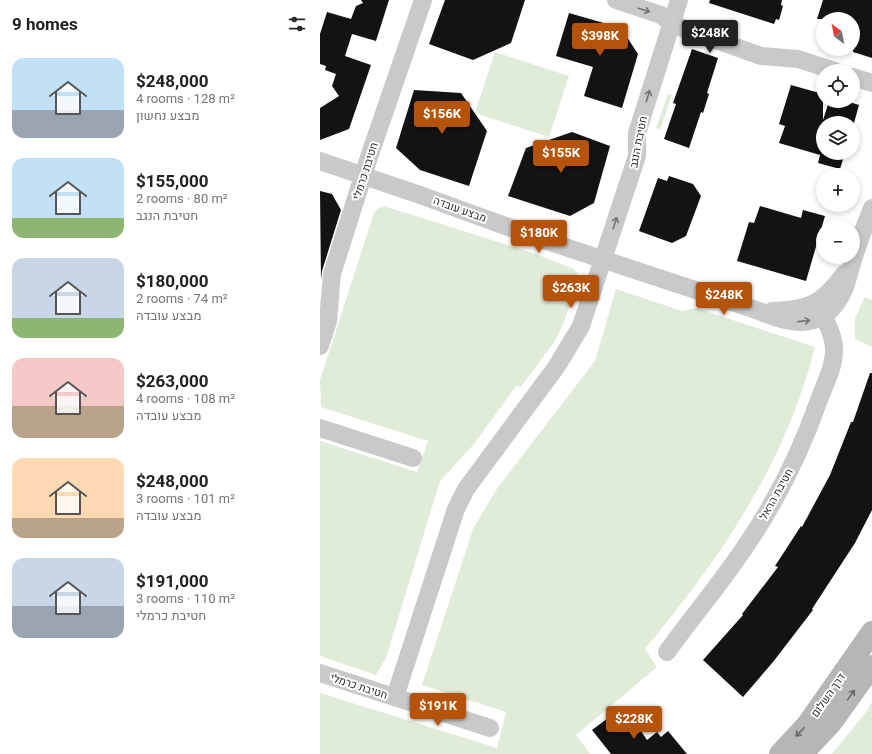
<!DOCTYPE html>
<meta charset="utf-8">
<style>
:root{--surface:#fff;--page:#f6f6f6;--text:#202124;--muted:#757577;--accent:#b45309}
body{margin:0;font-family:Roboto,Heebo,sans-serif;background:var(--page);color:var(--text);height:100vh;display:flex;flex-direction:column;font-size:15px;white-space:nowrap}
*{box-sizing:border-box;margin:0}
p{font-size:13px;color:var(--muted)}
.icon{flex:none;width:22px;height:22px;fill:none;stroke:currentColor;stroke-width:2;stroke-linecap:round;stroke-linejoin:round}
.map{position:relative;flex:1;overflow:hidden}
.details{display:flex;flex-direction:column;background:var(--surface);width:320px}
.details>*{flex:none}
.needle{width:26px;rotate:328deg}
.controls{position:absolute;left:496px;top:12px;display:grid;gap:8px}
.controls a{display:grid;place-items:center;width:44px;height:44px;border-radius:50%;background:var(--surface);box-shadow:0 2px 6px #0003;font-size:20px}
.price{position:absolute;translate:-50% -34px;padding:0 9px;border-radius:4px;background:var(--accent);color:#fff;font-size:13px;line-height:26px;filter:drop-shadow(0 1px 2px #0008)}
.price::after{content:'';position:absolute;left:50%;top:24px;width:12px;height:9px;margin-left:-6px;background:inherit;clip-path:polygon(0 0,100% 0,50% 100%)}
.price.current{background:#222;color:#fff}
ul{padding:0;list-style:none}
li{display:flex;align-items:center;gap:12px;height:100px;padding:0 12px}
li span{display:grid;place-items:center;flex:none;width:112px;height:80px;border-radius:12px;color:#555}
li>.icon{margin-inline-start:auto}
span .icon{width:48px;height:48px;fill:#fffc;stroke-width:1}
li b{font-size:17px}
h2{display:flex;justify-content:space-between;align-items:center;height:48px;padding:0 12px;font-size:17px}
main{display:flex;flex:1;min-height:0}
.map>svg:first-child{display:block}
</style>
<main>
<section class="details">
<h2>9 homes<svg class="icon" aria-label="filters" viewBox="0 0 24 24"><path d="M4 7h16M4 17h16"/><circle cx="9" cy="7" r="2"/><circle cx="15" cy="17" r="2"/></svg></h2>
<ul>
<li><span style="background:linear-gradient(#bfe0f5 65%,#9aa5b1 0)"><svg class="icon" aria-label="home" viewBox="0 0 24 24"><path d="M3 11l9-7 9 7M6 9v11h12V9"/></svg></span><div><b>$248,000</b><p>4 rooms · 128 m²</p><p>מבצע נחשון</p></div></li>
<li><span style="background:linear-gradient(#bfe0f5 75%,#8fb573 0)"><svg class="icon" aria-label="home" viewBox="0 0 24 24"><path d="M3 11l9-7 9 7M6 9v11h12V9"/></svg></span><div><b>$155,000</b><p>2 rooms · 80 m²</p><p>חטיבת הנגב</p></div></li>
<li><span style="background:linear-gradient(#c9d6e8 75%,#8fb573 0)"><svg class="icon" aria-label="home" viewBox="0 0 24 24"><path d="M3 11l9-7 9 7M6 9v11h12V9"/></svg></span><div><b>$180,000</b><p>2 rooms · 74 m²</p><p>מבצע עובדה</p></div></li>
<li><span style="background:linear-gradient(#f6c9c9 60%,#b9a48a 0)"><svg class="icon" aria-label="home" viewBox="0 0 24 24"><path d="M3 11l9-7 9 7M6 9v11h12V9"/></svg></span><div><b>$263,000</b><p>4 rooms · 108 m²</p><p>מבצע עובדה</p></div></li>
<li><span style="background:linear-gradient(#ffd9b3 75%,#b9a48a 0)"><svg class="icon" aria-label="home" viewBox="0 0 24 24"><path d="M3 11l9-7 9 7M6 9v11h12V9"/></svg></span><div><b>$248,000</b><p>3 rooms · 101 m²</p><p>מבצע עובדה</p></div></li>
<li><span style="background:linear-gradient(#c9d6e8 60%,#9aa5b1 0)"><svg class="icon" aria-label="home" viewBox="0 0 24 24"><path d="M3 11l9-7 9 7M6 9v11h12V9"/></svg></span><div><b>$191,000</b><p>3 rooms · 110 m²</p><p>חטיבת כרמלי</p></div></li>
</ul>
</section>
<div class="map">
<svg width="552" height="754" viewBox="0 0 552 754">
<rect width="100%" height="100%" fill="#fff"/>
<g fill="#e0ebd8">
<path d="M175,52L249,76L229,137L155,113Z"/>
<path d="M348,94L352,95L340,130L336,128Z"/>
<path d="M64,206L213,253L244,265L254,269L257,273L258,280L244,322L235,341L201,387L196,386L154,444L120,481L66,658L56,675L0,656V441L97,472L108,441L1,407L0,380L54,213L57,209Z"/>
<path d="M296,289L362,311L376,308L495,347C465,465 401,557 325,649L337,667L256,735L270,754H0V693L177,748L186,712L102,685L153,529L176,490L275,361Z"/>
<path d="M545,297L552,300V347L535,339V318Z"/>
<path d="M552,702V754H512L546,712Z"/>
</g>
<g fill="#131313">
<path d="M41,0H69L56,41L32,34L25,56L51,65L29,129L0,140V108L19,96L12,86L16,74L5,70L6,66L0,64V34L7,12L31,19L36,6L43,3Z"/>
<path d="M125,0H205L191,43L153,60L109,44Z"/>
<path d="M390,0H462L461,5L463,6L459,20L456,19L454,24L389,3Z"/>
<path d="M503,0H552V58L533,52V19H497Z"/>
<path d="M249,13L301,28L318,54L302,108L264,96L273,67L236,56Z"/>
<path d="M372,49L398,58L387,93L389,94L383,113L381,112L369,148L344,139L356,104L353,103Z"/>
<path d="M471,85L503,94V120L509,101H526L539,105L534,123H503V153H525L520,169L498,163L500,155L459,143L465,126L459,124Z"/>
<path d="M94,90L141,93L167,131L149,186L100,170L76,148Z"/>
<path d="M252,132L290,146L274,203L250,216L188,196L206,148Z"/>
<path d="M349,176L373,184L381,196L366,236L352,243L319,231L338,178L347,181Z"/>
<path d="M0,191L12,194L21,210L2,271L1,280Z"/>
<path d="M440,206L481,218L483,210L505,216L486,281L417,261L429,222L434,223Z"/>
<path d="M550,373H552V510L535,543L492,609L493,610L453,662L423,697L383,660L423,615L422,614L458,567L455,566L481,526L482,527L510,475L531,422H533Z"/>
<path d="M292,715L299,723L305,719L317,734L321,731L327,740L337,732L341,737L348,731L367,754H291L272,730Z"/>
</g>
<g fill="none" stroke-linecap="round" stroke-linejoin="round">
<g stroke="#c9c9c9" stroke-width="18">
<path d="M296,0L341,15L351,23L365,29L441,56L478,59L515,71"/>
<path d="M533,77L552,83"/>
<path d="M0,161L100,195L224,240L439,311C476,328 508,329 525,287C529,276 531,265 535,254C540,238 546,223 552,208"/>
<path d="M452,311C489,310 502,304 524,274"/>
<path d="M0,346L8,321L12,274L49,157L103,0"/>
<path d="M0,428L93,458"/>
<path d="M347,652C373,616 402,582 427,544C457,500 481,451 499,400C505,383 515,366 514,348C513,331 504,318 495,304"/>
<path d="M0,673L170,728"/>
<path d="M75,697L136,509L146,489L237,366L261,326L317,156V133L359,0"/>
</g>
<g stroke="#b6b6b6" stroke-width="22">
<path d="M460,754L487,725L552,632"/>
<path d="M482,754L511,723L552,666"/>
</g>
</g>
<defs><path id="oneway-shaft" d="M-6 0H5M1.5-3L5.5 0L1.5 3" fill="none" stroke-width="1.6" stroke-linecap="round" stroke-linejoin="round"/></defs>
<g stroke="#737373">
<use href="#oneway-shaft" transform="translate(324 10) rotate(18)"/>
<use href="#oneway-shaft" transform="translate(328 96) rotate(-73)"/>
<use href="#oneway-shaft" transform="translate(295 223) rotate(-72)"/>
<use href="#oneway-shaft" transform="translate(484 321) rotate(-6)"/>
</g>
<g stroke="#6a6a6a">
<use href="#oneway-shaft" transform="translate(531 695) rotate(-54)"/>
<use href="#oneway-shaft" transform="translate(480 732) rotate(134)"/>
</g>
<g text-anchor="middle" stroke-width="4" stroke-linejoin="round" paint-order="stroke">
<g font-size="11" fill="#2c2c2c" stroke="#fff">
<text transform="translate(318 142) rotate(-79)" y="4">חטיבת הנגב</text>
<text transform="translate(45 171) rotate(-72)" y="4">חטיבת כרמלי</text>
<text transform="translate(140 209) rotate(20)" y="4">מבצע עובדה</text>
<text transform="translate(456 494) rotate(-61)" y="4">חטיבת הראל</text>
<text transform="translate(39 686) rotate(18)" y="4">חטיבת כרמלי</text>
<text transform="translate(508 695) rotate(-55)" y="4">דרך השלום</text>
</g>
</g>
</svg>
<div class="controls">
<a><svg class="needle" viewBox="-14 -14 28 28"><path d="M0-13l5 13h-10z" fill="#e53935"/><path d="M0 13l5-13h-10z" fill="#757577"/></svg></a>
<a><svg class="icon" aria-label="locate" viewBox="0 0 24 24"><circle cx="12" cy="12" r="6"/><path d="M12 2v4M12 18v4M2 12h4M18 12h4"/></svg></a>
<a><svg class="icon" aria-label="layers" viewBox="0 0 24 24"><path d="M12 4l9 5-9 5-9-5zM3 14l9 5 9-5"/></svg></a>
<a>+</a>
<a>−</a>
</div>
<b class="price current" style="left:390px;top:54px">$248K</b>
<b class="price" style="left:280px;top:57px">$398K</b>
<b class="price" style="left:122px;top:135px">$156K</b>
<b class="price" style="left:241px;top:174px">$155K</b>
<b class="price" style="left:219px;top:254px">$180K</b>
<b class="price" style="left:251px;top:309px">$263K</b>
<b class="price" style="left:404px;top:316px">$248K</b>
<b class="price" style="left:118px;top:727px">$191K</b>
<b class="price" style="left:314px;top:740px">$228K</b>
</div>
</main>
